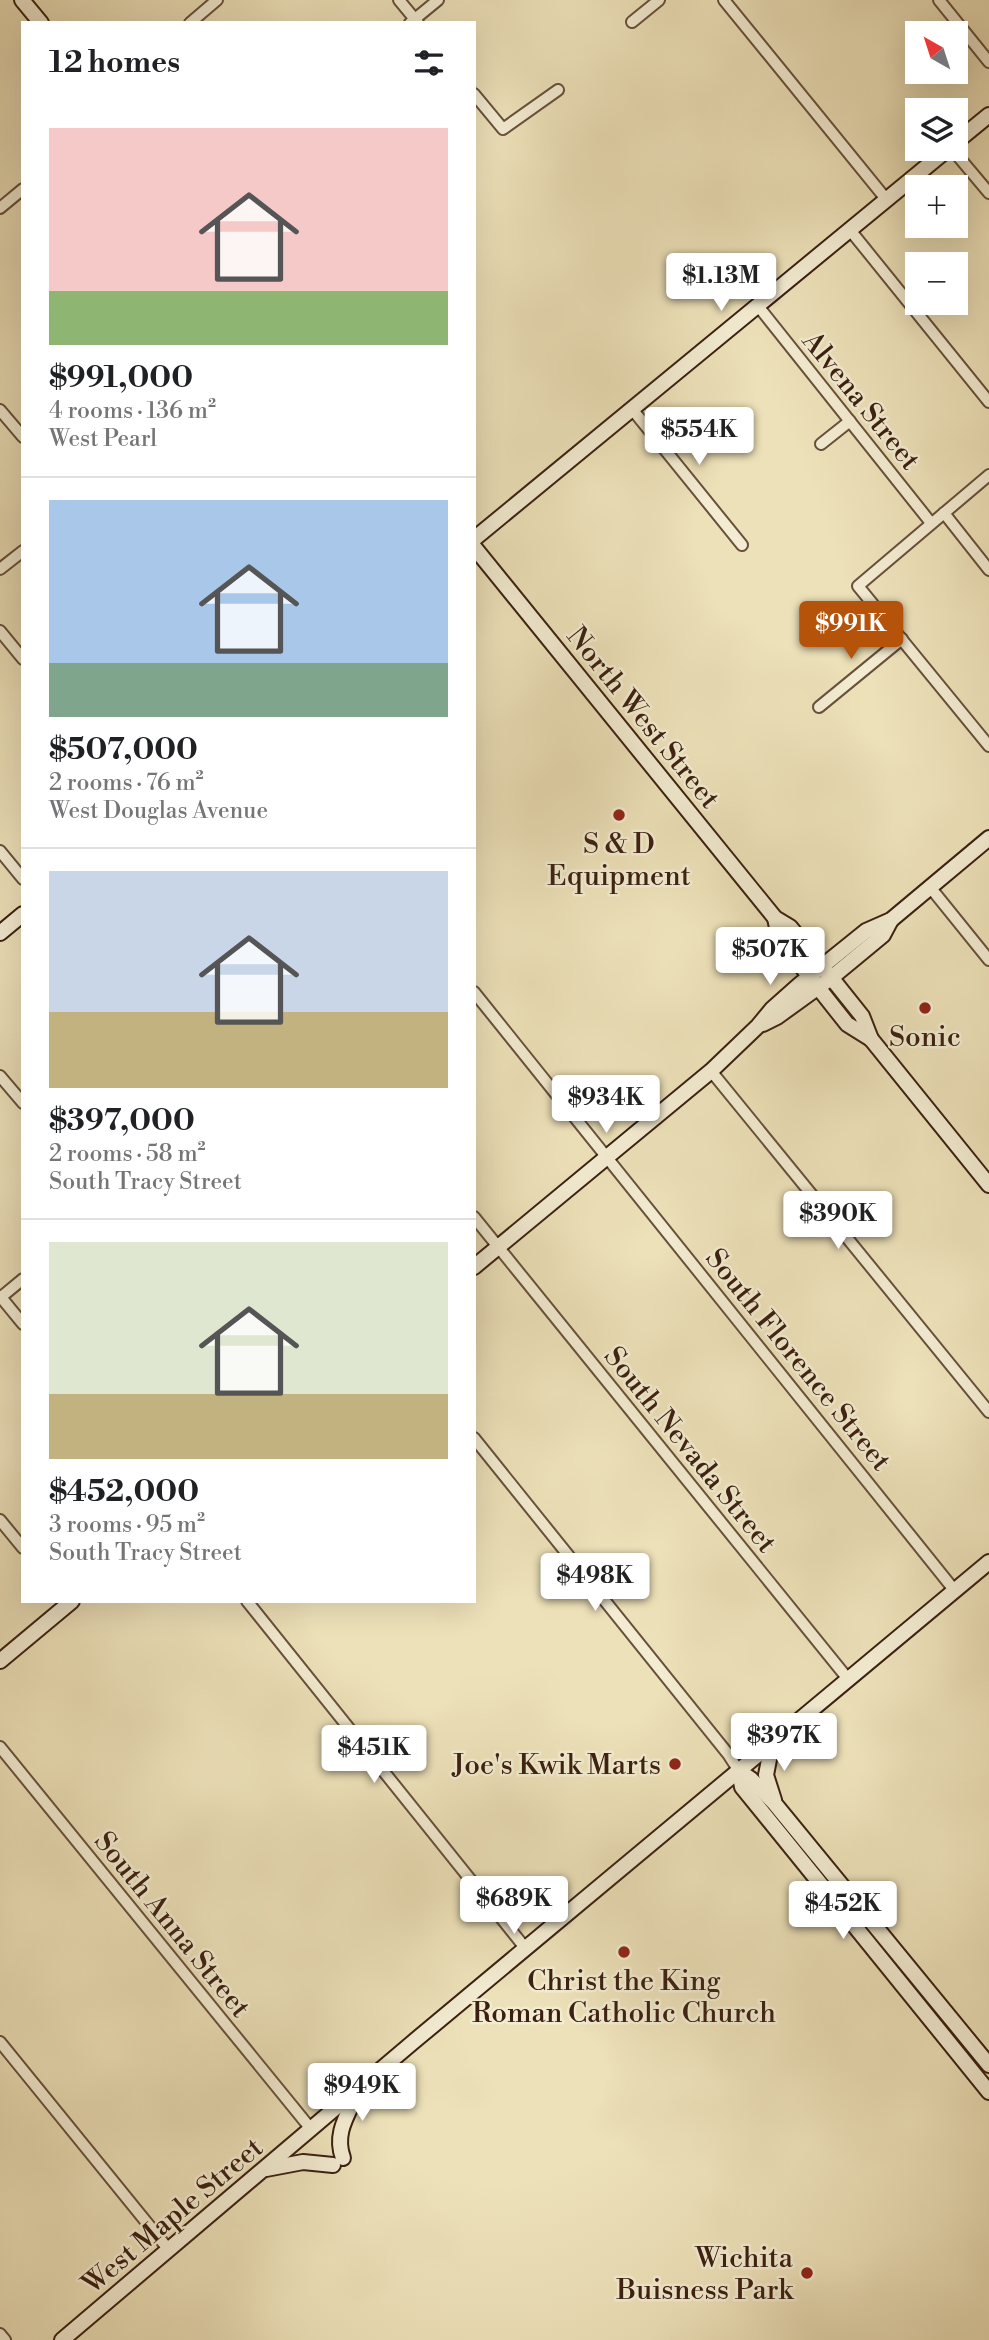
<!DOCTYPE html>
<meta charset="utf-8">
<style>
:root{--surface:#fff;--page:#f6f6f6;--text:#202124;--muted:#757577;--line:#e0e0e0;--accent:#b45309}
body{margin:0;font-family:"Libre Bodoni",serif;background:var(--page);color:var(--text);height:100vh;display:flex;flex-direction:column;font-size:26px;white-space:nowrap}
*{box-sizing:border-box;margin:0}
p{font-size:23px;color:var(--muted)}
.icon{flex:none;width:38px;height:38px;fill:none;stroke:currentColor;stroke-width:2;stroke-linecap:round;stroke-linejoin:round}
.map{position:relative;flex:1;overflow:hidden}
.panel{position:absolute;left:21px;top:21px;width:455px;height:1582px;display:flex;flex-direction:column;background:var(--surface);border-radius:0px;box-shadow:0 7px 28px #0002}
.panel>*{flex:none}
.needle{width:46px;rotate:321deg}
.controls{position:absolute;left:905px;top:21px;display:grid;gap:14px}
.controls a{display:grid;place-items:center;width:63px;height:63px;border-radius:0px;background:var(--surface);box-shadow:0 7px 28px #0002;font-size:35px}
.price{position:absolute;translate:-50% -60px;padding:0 16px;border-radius:7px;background:#fff;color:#222;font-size:23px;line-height:46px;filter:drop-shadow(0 2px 4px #0008)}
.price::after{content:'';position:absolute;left:50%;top:42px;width:21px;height:16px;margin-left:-10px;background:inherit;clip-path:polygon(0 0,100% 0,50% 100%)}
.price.current{background:var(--accent);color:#fff}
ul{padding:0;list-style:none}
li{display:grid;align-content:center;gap:14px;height:371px;padding:0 28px}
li+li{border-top:2px solid var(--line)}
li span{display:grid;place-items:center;height:217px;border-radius:0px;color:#555}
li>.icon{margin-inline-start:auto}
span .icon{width:126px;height:126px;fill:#fffc;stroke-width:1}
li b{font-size:30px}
h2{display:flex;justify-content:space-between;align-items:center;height:84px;padding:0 28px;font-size:30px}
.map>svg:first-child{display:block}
</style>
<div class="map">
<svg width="989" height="2340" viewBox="0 0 989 2340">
<rect width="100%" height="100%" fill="#ede1b9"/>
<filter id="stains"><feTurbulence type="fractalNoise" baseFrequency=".00286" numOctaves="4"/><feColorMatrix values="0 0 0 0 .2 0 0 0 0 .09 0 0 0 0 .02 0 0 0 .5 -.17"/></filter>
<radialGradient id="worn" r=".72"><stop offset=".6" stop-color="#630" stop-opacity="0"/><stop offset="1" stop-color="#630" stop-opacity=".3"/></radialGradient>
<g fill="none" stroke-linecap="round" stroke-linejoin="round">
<g stroke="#68503b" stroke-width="14">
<g id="street">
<path d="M399,0L418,23"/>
<path d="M724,0L886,199"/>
<path d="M939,0L989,62"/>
<path d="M632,22L659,0"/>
<path d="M190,23L217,0"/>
<path d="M410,23L438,0"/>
<path d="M474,94L503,129L558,90"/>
<path d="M952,149L989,193"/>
<path d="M0,208L23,189"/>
<path d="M850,230L989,402"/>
<path d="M758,306L931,523"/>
<path d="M632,409L742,545"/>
<path d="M0,410L23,437"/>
<path d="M821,444L850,421"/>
<path d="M989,475L858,586L989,746"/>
<path d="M944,513L989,570"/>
<path d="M0,569L23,551"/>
<path d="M0,631L23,659"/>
<path d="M819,707L902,639"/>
<path d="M0,851L23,879"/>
<path d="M930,887L989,960"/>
<path d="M474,992L955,1591"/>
<path d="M711,1071L989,1412"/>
<path d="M0,1076L23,1103"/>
<path d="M474,1217L848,1679"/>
<path d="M0,1296L23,1324"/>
<path d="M0,1298L23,1279"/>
<path d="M474,1438L728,1754L739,1771"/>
<path d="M0,1520L23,1548"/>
<path d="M247,1601L526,1949"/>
<path d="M0,1747L311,2129"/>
<path d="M0,2042L169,2250"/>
<path d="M0,2334L5,2340"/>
</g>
</g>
<g stroke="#3b2011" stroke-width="18">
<g id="secondary">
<path d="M22,0L41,23"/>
<path d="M956,142L989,115"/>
<path d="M474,539L948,149"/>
<path d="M474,547L775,918L790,927L822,966L862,1016L871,1039L989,1185"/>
<path d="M775,918L779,938L847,1024L871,1039"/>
<path d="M0,933L23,914"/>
<path d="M763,1024L777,1017L831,978L883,935L891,920"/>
<path d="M474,1267L711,1071L758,1026L772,1009L799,985L866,931L891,920L989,838"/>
<path d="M0,1661L72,1601"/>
<path d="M772,1744L766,1775L774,1800"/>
<path d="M739,1771L742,1787L989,2092"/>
<path d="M739,1771L751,1779L775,1804L989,2065"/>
<path d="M343,2158C334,2134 347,2116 357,2094"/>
<path d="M266,2169L303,2162L333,2165"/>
<path d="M62,2340L412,2043L989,1562"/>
</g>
</g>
<use href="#street" stroke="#f3ecd2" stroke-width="10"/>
<use href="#secondary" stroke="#f3ecd2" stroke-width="14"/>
</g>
<g fill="#8f2418" stroke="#f3ecd2" stroke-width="2.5">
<circle cx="619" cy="815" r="7"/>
<circle cx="925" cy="1008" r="7"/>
<circle cx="675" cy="1764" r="7"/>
<circle cx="624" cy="1952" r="7"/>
<circle cx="807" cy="2273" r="7"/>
</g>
<g text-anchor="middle" stroke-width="5" stroke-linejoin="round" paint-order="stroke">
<g font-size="28" fill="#3b2011" stroke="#f3ecd2">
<text transform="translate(862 400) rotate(51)" y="10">Alvena Street</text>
<text transform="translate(644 717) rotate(51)" y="10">North West Street</text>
<text transform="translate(799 1359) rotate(51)" y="10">South Florence Street</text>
<text transform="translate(691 1449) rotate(51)" y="10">South Nevada Street</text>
<text transform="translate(173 1924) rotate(51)" y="10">South Anna Street</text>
<text transform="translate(172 2215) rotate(-40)" y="10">West Maple Street</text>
</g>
<g font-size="28" fill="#3b2011" stroke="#f3ecd2">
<text x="619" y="853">S &amp; D<tspan x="619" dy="32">Equipment</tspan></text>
<text x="925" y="1046">Sonic</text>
<text x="661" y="1774" text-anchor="end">Joe's Kwik Marts</text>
<text x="624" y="1990">Christ the King<tspan x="624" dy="32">Roman Catholic Church</tspan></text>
<text x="793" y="2267" text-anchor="end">Wichita<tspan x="793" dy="32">Buisness Park</tspan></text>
</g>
</g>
<rect width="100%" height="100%" filter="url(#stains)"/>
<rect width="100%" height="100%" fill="url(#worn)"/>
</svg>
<div class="controls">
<a><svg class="needle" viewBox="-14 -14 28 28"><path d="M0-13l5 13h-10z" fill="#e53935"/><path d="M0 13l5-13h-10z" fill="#757577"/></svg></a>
<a><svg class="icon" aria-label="layers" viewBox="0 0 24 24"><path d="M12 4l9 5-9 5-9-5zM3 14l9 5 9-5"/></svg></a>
<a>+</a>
<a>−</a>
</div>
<b class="price" style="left:721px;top:313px">$1.13M</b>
<b class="price" style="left:699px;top:467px">$554K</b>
<b class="price current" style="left:851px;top:661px">$991K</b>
<b class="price" style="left:770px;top:987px">$507K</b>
<b class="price" style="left:606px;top:1135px">$934K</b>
<b class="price" style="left:838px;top:1251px">$390K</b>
<b class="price" style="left:595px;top:1613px">$498K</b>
<b class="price" style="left:784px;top:1773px">$397K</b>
<b class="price" style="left:374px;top:1785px">$451K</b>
<b class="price" style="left:514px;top:1936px">$689K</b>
<b class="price" style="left:843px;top:1941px">$452K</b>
<b class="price" style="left:362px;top:2123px">$949K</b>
<section class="panel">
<h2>12 homes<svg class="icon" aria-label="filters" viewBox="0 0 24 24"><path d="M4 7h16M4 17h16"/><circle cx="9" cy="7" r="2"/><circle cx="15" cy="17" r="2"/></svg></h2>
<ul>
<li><span style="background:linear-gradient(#f6c9c9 75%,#8fb573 0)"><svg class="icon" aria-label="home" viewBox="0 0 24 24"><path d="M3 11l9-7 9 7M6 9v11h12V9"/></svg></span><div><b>$991,000</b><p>4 rooms · 136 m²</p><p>West Pearl</p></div></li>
<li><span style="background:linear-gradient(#a9c7e8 75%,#7fa58c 0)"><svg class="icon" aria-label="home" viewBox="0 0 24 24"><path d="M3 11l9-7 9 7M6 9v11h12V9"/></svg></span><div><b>$507,000</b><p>2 rooms · 76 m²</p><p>West Douglas Avenue</p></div></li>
<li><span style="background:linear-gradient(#c9d6e8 65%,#c2b280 0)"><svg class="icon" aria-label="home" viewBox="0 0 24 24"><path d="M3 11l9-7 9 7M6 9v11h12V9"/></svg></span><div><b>$397,000</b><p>2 rooms · 58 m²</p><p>South Tracy Street</p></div></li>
<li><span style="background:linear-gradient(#dfe7d0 70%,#c2b280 0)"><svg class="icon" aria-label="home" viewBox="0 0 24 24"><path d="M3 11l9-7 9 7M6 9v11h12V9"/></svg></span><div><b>$452,000</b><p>3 rooms · 95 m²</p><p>South Tracy Street</p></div></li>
</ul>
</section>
</div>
